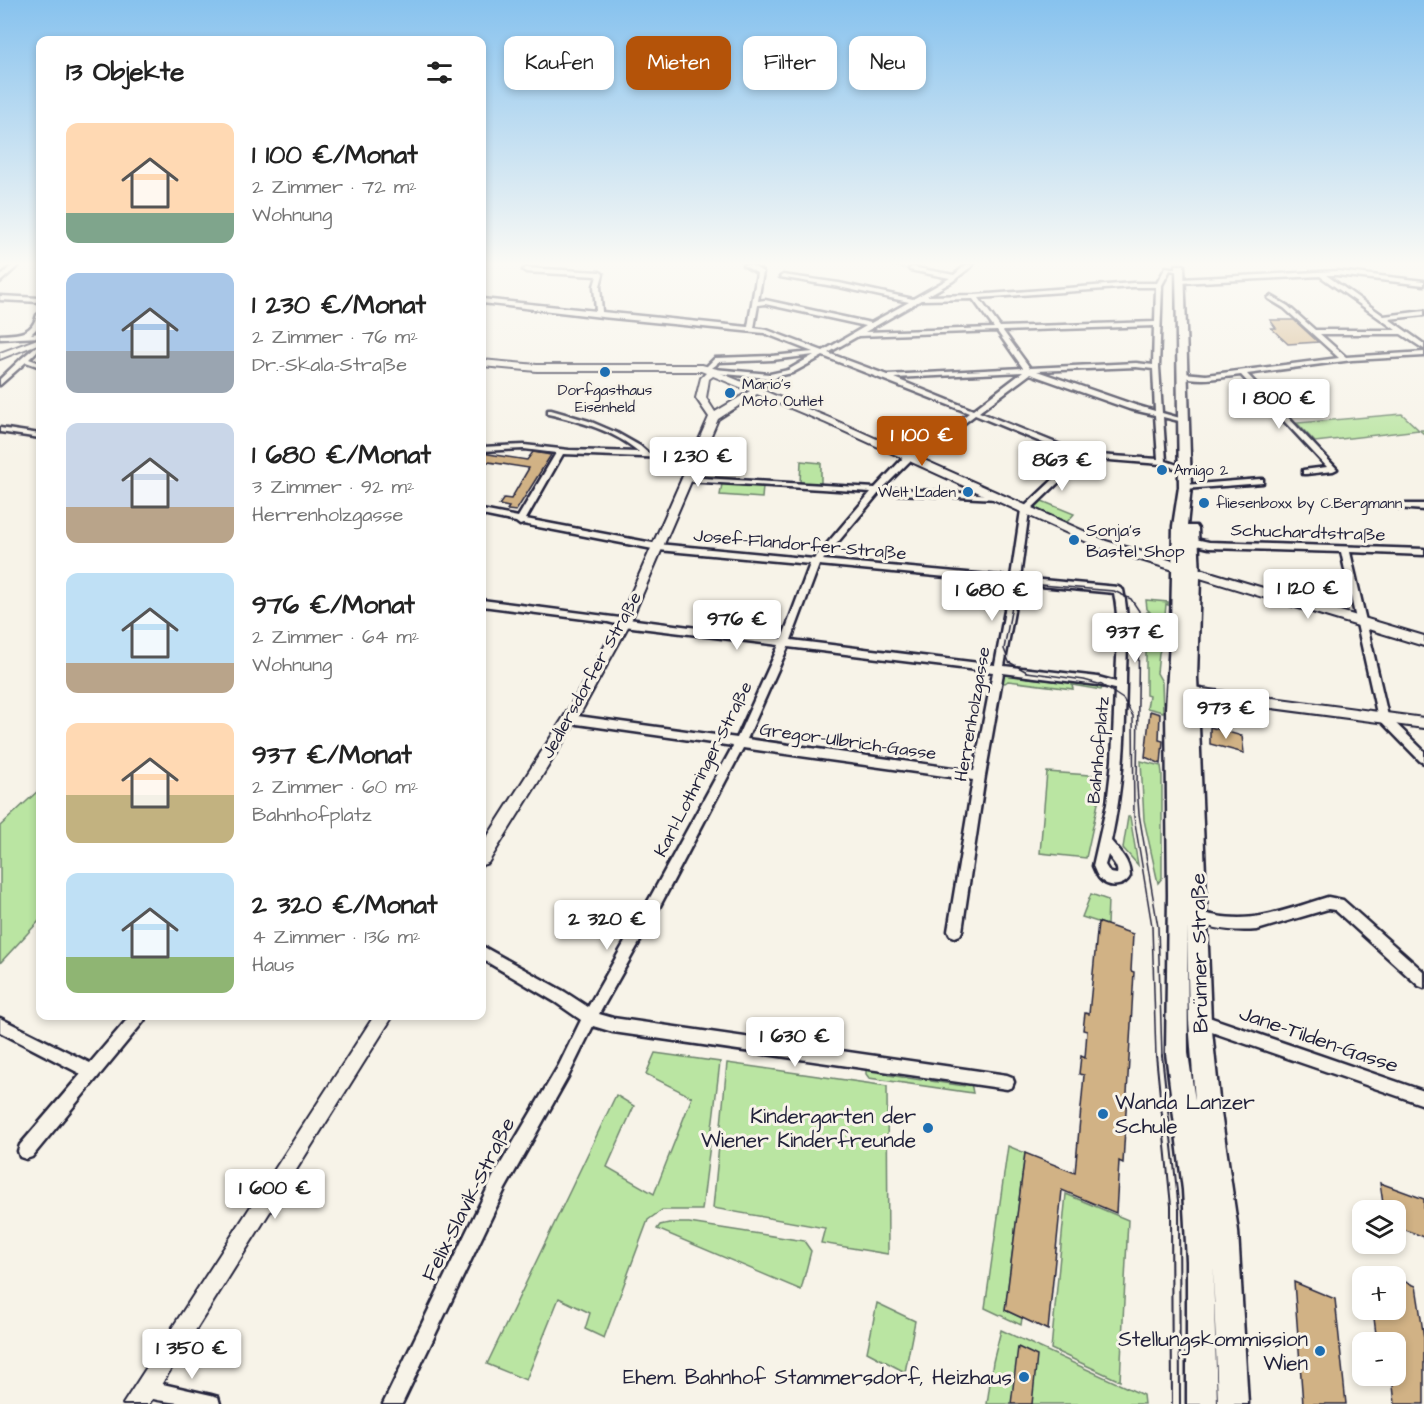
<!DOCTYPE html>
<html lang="de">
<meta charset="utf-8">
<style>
:root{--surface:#fff;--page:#f6f6f6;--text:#222;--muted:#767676;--accent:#b45309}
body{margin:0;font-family:"Architects Daughter",sans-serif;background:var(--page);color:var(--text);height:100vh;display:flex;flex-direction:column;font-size:22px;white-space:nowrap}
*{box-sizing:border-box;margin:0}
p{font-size:20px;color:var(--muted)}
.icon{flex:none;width:33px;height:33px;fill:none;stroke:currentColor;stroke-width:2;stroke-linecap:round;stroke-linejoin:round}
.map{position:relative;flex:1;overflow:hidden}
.drawer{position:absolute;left:36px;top:36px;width:450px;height:984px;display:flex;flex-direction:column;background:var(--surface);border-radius:12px;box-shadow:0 3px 9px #0003}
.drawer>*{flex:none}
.banner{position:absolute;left:504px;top:36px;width:570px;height:54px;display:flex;gap:12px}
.buttons{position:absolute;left:1352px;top:1200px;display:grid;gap:12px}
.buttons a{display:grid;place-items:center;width:54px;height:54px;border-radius:12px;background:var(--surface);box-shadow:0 3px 9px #0003;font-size:30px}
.price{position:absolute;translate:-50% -51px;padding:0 14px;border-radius:6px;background:#fff;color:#222;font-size:20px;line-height:39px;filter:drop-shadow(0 2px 3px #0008)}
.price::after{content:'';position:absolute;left:50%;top:36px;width:18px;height:14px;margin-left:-9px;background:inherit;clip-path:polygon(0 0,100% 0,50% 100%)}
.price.selected{background:var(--accent);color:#fff}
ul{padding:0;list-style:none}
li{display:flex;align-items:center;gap:18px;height:150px;padding:0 30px}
li span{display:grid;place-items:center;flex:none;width:168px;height:120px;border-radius:12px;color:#555}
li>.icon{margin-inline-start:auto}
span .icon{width:72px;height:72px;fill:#fffc;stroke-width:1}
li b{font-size:26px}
h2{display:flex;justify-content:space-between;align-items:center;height:72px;padding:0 30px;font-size:26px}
.tag{padding:0 21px;border-radius:12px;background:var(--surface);box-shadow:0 3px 9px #0003;font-size:21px;line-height:54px}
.tag.selected{background:var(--accent);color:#fff}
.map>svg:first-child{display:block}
</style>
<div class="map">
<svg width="1424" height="1404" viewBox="0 0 1424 1404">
<rect width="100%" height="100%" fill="#f7f3e8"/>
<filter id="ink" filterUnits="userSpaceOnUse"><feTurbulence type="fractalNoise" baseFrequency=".0167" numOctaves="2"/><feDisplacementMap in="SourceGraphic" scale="12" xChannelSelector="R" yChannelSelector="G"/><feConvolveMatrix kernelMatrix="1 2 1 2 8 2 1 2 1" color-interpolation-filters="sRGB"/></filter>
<g filter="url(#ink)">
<g fill="#bae5a2" stroke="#6e846e" stroke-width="1.5">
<path d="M1402,414L1419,430H1424V434L1419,430L1315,442L1297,423Z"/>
<path d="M801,461L821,463V484L800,483Z"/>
<path d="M722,484L763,487L762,498L720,495Z"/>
<path d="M1042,501L1074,514L1067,522L1035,508Z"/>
<path d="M1146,600L1168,602V605L1166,604L1165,616L1168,617L1167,630L1159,653L1157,673L1162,682L1163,712L1147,708L1149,696L1146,695V644L1154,646V628L1151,627L1152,616L1147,614V612H1150L1147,609Z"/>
<path d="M1003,675L1089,685L1090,684L1102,688L1101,690L1072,685L1073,689L1008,681L1005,683L1001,682Z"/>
<path d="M1141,761L1161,766L1162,773V878L1158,883L1144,820Z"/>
<path d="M1047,772L1104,776L1086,858L1040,853Z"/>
<path d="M40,789V920L0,963V826Z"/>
<path d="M1128,817H1130L1138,865L1123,848Z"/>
<path d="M1091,894L1108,900L1107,925L1082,917Z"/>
<path d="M655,1053L720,1062L702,1210H662L648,1220L604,1338L585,1329L590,1313L559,1298L526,1380L487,1364L616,1095L634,1106L607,1167L654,1194L692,1097L646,1074Z"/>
<path d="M727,1063L887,1086L888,1254L821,1243L825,1228L713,1208Z"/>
<path d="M866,1068L887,1071L889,1075L921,1080L923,1076H929L931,1081L964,1086L966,1082L971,1083L973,1093L869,1078L866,1074Z"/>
<path d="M1008,1146L1025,1153L1005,1310L1022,1318L1021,1325L985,1308Z"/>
<path d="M1066,1194L1128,1220L1120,1381L1051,1349Z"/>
<path d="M669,1223H689L804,1241L811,1251L801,1290L657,1229L660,1225Z"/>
<path d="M877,1303L915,1321L905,1372L867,1352Z"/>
<path d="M1001,1330L1143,1395L1144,1404H987L993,1362Z"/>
</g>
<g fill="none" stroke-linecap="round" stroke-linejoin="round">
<path stroke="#688eac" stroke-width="1.5" d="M890,265L912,270"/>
</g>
<g fill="#d1b285" stroke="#22223b" stroke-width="1.5">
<path d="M1270,320H1294L1318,342L1288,344L1271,328H1276Z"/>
<path d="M533,452L551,455L516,511L507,510L509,507L499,505L504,498L511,499L529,468L482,461V453L527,460Z"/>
<path d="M1150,711L1160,714L1159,740L1163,741L1161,764L1145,757Z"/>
<path d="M1210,727L1242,736L1244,753L1210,744Z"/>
<path d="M1098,922L1133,934L1131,971L1134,972L1123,1163L1119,1161L1116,1213L1062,1190L1048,1330L1005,1310L1025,1153L1075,1173L1084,1075L1079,1074L1081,1056L1085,1058L1087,1031L1083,1030L1085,1013L1089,1014Z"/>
<path d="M1380,1183L1424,1199V1237L1395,1226V1210H1384Z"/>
<path d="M1395,1278L1416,1286L1424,1338V1404H1395L1392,1376H1395V1342H1377L1373,1310H1395Z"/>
<path d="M1294,1282L1335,1299L1346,1404H1303Z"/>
<path d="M1018,1347L1037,1356L1032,1404H1011Z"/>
</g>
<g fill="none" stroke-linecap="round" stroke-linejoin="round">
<g stroke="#22223b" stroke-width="5">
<g id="street">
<path d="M12,265H19L0,282V277Z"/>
<path d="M743,265H751L763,272L758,301L765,300L871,323L909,302L839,287L780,277L783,275L839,283L913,299L950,278L910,270L909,269L912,267L954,275L966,265H973L953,281L927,296L975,295L1133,283H1157L1166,267L1183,270L1180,272L1170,270L1162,285L1159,367L1162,413L1187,420L1183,422L1163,417L1166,461L1189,469L1185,471L1161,464L1084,458L1029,511L1020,578L1118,587L1123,590C1130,620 1126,651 1126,682C1125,737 1123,786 1111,841C1120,852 1130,861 1130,876C1125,887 1109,889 1100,879C1097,876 1095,870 1093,866L1107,804L1112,761L1115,689L1098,685L1003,673L985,776L962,931L960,935L955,937L950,935L948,931L973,780L743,748L661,904L599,1014L613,1018L1007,1075L1012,1077L1014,1082L1012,1087L1007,1089L613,1032L593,1026L569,1075L505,1189L402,1404H383L493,1177L559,1065L581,1020L555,1002L482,959V946L565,992L588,1007L651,896L733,746L570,723L566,722L565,719L566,716L570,715L737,738L779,645L624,626L608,622L482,606V600L782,639L810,564L658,550L523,524L520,525L516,522L482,515V510L518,517L556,453L524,449L482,451V447L524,445L569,450L639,452C615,431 579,421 548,414V410H551L589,421L617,433L640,446L648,453L698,455V459H695L563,454L526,519L658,544L814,559L871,492L686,481L682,479L686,477L875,488L905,456L913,454L969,413L823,356L792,373L778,376L756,393L754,392V390L768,378L714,373L711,371L714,369L770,374L788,370L814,355L772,360L718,362L716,365L709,370L704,369L715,358L772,356L813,352L764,333L602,317L482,303V299L596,311L594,286L597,276L526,272L523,270L526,268L600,272L603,274L600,286L602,312L748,327L757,273ZM1133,287H1156L1155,322L1000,327L979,298ZM973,299L994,328L865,332L921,300ZM765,304L866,326L823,351L767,330L754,328L758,305ZM1154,326L1153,365L1136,363L1030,368L1003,331ZM997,331L1023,368L887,375L828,353L858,336ZM1136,367L1153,369L1155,411L1135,405L1037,371ZM1023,372L973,410L894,378ZM1030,374L1129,409L1155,415L1158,459L1083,454L979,412ZM975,415L1077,457L1021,510L1011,577L823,560L879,493L997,499L998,497L994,495L883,488L911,460L919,458ZM819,565L1010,583L995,665L791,640ZM1019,584L1114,593C1120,621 1117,653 1116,682L1098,677L1004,666ZM788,647L993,672L974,771L747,739ZM1108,855C1112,861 1119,867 1117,874L1110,873L1105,865Z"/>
<path d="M1337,271L1424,281V285L1337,275H1326L1384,316L1424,311V315L1389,319L1424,344V349L1401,334H1320L1346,357L1424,352V356L1352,360L1247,374L1337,469L1333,471L1306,474H1303V470L1327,467L1241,375C1222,377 1197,383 1180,375L1183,373L1206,375L1339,358L1284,308L1269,299L1268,298L1271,296L1288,306L1315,330H1396L1320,276L1180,283L1177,281L1180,279Z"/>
<path d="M0,296L40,298V302L0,300Z"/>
<path d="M40,313V325L31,334L40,333V337L0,339V335C17,334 32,335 37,315Z"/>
<path d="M40,343V348L29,359L40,363V367L26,362L0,385V379L22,358Z"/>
<path d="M0,428L40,434V438L0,432Z"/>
<path d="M1260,479H1263V483L1185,489L1181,487L1185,485Z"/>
<path d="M1393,504H1424V510L1396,508L1392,506Z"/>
<path d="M1191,538L1209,542L1424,549V555L1350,552L1388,716L1424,751V763L1420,761L1378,718L1341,552L1209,548L1188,543V539Z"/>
<path d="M1328,897L1343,900L1424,972V988L1419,986L1335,910L1328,909L1257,930C1233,932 1212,929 1189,920L1188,916L1189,912L1194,910C1246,928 1278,912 1328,897Z"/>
<path d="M1200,1014L1424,1091V1105L1200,1028L1195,1026L1193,1021L1195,1016Z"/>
<path d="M130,1016H146L144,1021L32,1157L26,1159L20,1157L18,1151L20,1145L81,1074L0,1032V1018L90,1063Z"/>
<path d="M145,1380L211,1395L218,1397L220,1404C193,1404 165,1404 139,1395L136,1389L139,1383Z"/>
</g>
</g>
<g stroke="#22223b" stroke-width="4">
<g id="secondary">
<path d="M40,338V343L0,359V353Z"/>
<path d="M482,360L537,365H702L717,369L718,372L832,419L1106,541L1424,636V646L1098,547L826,423L757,394L718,419L630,623L575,723L488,863L482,865V845L565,715L618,623L709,417L696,398L701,378L706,373L701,371H537L482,366ZM713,376L750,391L715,412L706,398L709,379Z"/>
<path d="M1180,683L1203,689L1424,718V728L1203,699L1175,692L1173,688Z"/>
<path d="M374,1016H393L149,1404H123Z"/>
</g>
</g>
<g stroke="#22223b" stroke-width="5">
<path id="primary" d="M1176,265H1184L1191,487L1187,526H1196L1198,529L1200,578L1197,677L1211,1021L1219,1099L1238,1231L1248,1404H1218L1213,1267L1217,1404H1187V1261L1183,1190L1166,1053L1168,895L1166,708L1171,624L1173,526L1179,487ZM1187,927L1189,1021L1195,1101L1188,1053Z"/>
</g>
<use href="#street" fill="#f7f3e8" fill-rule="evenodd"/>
<use href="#secondary" fill="#f7f3e8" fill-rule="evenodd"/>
<use href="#primary" fill="#f7f3e8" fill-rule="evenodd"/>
<path stroke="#22223b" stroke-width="1.5" d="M1156,1057L1152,926L1134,817L1133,716L1123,699L1102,685L1084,680L1027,672L1009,662L1004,649L1014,595L1019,588L1029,584L1114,591L1131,599L1139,611L1137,786L1139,814L1158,927L1162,1057"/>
<g stroke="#22223b" stroke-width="2">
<path d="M1156,1055L1171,1206L1172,1404"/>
<path d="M1162,1055L1179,1210L1180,1404"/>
</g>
</g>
</g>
<linearGradient id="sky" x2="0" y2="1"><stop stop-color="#87c2ee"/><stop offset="0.57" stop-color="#fbfaf5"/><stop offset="1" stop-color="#fbfaf5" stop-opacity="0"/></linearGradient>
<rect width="1424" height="462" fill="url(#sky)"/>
<g fill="#1f6fb2" stroke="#f7f3e8" stroke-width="2">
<circle cx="605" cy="372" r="6"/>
<circle cx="730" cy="393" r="6"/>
<circle cx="1162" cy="470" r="6"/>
<circle cx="968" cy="492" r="6"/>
<circle cx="1204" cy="503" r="6"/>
<circle cx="1074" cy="540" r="6"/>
<circle cx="1103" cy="1114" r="6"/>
<circle cx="928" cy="1128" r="6"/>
<circle cx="1320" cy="1351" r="6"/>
<circle cx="1024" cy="1377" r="6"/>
</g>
<g text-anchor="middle" stroke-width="6" stroke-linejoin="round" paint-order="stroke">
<g font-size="15" fill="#22223b" stroke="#f7f3e8" text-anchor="start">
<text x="742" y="389">Mario's<tspan x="742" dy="17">Moto Outlet</tspan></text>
<text x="605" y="395" text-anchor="middle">Dorfgasthaus<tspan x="605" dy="17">Eisenheld</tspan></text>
<text x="1174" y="475">Amigo 2</text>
<text x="956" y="497" text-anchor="end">Welt Laden</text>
<text x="1216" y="508">fliesenboxx by C.Bergmann</text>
</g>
<g font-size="18" fill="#22223b" stroke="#f7f3e8" text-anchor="start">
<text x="1086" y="536">Sonja's<tspan x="1086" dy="21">Bastel Shop</tspan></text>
</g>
<g font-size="18" fill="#22223b" stroke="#f7f3e8">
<text transform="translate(1308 532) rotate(2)" y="6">Schuchardtstraße</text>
<text transform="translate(800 544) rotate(5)" y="6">Josef-Flandorfer-Straße</text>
<text transform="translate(591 675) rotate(-61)" y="6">Jedlersdorfer Straße</text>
<text transform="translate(972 714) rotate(-80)" y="6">Herrenholzgasse</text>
<text transform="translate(848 741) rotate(8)" y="6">Gregor-Ulbrich-Gasse</text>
<text transform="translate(1098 750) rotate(-85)" y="6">Bahnhofplatz</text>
<text transform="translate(703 769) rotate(-63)" y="6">Karl-Lothringer-Straße</text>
</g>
<g font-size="21" fill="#22223b" stroke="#f7f3e8">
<text transform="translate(1199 953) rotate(-91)" y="7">Brünner Straße</text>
<text transform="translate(1319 1039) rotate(19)" y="7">Jane-Tilden-Gasse</text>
<text transform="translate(468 1199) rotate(-63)" y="7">Felix-Slavik-Straße</text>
</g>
<g font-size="21" fill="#22223b" stroke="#f7f3e8" text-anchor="end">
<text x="1115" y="1109" text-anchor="start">Wanda Lanzer<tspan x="1115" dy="24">Schule</tspan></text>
<text x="916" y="1123">Kindergarten der<tspan x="916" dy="24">Wiener Kinderfreunde</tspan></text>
<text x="1308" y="1346">Stellungskommission<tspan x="1308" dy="24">Wien</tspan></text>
<text x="1012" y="1384">Ehem. Bahnhof Stammersdorf, Heizhaus</text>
</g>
</g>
</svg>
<div class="buttons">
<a><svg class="icon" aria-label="layers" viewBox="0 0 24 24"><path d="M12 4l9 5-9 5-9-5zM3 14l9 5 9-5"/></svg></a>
<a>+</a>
<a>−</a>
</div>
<b class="price" style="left:1279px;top:430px">1 800 €</b>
<b class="price selected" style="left:922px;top:467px">1 100 €</b>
<b class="price" style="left:698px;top:488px">1 230 €</b>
<b class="price" style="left:1062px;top:492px">863 €</b>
<b class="price" style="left:1308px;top:620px">1 120 €</b>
<b class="price" style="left:992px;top:622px">1 680 €</b>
<b class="price" style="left:737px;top:651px">976 €</b>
<b class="price" style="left:1135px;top:664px">937 €</b>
<b class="price" style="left:1226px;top:740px">973 €</b>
<b class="price" style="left:607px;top:951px">2 320 €</b>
<b class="price" style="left:795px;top:1068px">1 630 €</b>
<b class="price" style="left:275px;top:1220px">1 600 €</b>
<b class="price" style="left:192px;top:1380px">1 350 €</b>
<div class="banner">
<a class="tag">Kaufen</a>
<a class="tag selected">Mieten</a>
<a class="tag">Filter</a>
<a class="tag">Neu</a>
</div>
<section class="drawer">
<h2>13 Objekte<svg class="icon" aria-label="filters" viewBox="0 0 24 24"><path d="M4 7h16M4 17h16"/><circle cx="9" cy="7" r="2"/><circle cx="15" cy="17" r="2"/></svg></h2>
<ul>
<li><span style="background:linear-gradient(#ffd9b3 75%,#7fa58c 0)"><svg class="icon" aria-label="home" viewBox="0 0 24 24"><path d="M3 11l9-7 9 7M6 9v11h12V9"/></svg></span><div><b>1 100 €/Monat</b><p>2 Zimmer · 72 m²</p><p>Wohnung</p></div></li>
<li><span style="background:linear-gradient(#a9c7e8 65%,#9aa5b1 0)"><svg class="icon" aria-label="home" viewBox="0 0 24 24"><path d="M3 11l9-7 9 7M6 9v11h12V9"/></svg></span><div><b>1 230 €/Monat</b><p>2 Zimmer · 76 m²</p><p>Dr.-Skala-Straße</p></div></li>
<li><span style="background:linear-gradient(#c9d6e8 70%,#b9a48a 0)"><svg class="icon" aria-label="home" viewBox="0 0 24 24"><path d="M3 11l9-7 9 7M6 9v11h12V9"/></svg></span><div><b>1 680 €/Monat</b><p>3 Zimmer · 92 m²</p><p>Herrenholzgasse</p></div></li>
<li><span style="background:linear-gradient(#bfe0f5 75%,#b9a48a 0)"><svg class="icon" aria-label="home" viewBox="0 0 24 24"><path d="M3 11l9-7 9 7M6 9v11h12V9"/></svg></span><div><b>976 €/Monat</b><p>2 Zimmer · 64 m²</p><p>Wohnung</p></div></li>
<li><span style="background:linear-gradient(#ffd9b3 60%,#c2b280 0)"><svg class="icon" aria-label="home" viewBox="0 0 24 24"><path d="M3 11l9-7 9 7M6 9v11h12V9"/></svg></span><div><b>937 €/Monat</b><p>2 Zimmer · 60 m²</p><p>Bahnhofplatz</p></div></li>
<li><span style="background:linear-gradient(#bfe0f5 70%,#8fb573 0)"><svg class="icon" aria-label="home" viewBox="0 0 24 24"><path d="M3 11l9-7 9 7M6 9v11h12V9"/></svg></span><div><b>2 320 €/Monat</b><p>4 Zimmer · 136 m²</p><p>Haus</p></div></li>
</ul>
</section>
</div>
